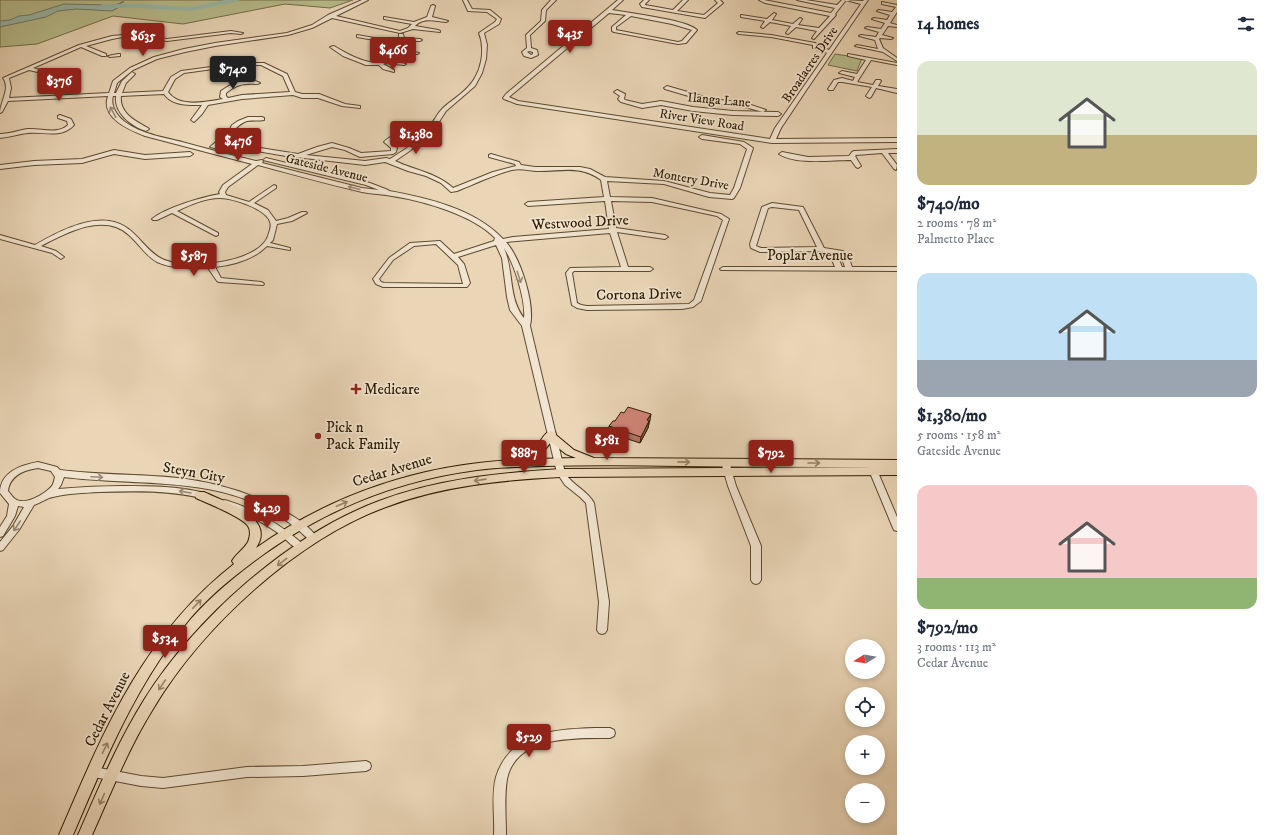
<!DOCTYPE html>
<meta charset="utf-8">
<style>
:root{--surface:#fff;--page:#f2f2f3;--text:#1f2937;--muted:#747a83;--accent:#8f2418}
body{margin:0;font-family:"IM FELL DW Pica",serif;background:var(--page);color:var(--text);height:100vh;display:flex;flex-direction:column;font-size:15px;white-space:nowrap}
*{box-sizing:border-box;margin:0}
p{font-size:13px;color:var(--muted)}
.icon{flex:none;width:22px;height:22px;fill:none;stroke:currentColor;stroke-width:2;stroke-linecap:round;stroke-linejoin:round}
.map{position:relative;flex:1;overflow:hidden}
.side{display:flex;flex-direction:column;background:var(--surface);width:380px}
.side>*{flex:none}
.needle{width:26px;rotate:259deg}
.buttons{position:absolute;left:845px;top:639px;display:grid;gap:8px}
.buttons a{display:grid;place-items:center;width:40px;height:40px;border-radius:50%;background:var(--surface);box-shadow:0 2px 6px #0003;font-size:20px}
.price{position:absolute;translate:-50% -34px;padding:0 9px;border-radius:4px;background:var(--accent);color:#fff;font-size:13px;line-height:26px;filter:drop-shadow(0 1px 2px #0008)}
.price::after{content:'';position:absolute;left:50%;top:24px;width:12px;height:9px;margin-left:-6px;background:inherit;clip-path:polygon(0 0,100% 0,50% 100%)}
.price.current{background:#222;color:#fff}
ul{padding:0;list-style:none}
li{display:grid;align-content:center;gap:8px;height:212px;padding:0 20px}
li span{display:grid;place-items:center;height:124px;border-radius:12px;color:#555}
li>.icon{margin-inline-start:auto}
span .icon{width:72px;height:72px;fill:#fffc;stroke-width:1}
li b{font-size:17px}
h2{display:flex;justify-content:space-between;align-items:center;height:48px;padding:0 20px;font-size:17px}
main{display:flex;flex:1;min-height:0}
.map>svg:first-child{display:block}
</style>
<main>
<div class="map">
<svg width="897" height="835" viewBox="0 0 897 835">
<rect width="100%" height="100%" fill="#ead6b7"/>
<filter id="stains"><feTurbulence type="fractalNoise" baseFrequency=".005" numOctaves="4"/><feColorMatrix values="0 0 0 0 .2 0 0 0 0 .09 0 0 0 0 .02 0 0 0 .5 -.17"/></filter>
<radialGradient id="worn" r=".72"><stop offset=".6" stop-color="#630" stop-opacity="0"/><stop offset="1" stop-color="#630" stop-opacity=".3"/></radialGradient>
<g fill="#b8bd8d" stroke="#746c48">
<path d="M0,0H353L330,8L285,4L183,24L113,16L37,44L0,47Z"/>
<path d="M835,54L862,58L857,71L828,65Z"/>
</g>
<path fill="#98b9aa" stroke="#6e7a67" d="M121,2H124L118,4L121,6L112,11L76,9L58,11L46,17L0,27V21L10,20L19,16L29,15L64,4L109,5L119,4Z"/>
<g fill="none" stroke-linecap="round" stroke-linejoin="round">
<path fill="#98b9aa" fill-rule="evenodd" d="M225,0H240L236,2L191,11L141,8H103L99,6L103,4H141L191,7Z"/>
<g stroke="#5e4a2f" stroke-width="2">
<g id="minor">
<path d="M362,0H368L336,16L400,31L408,28L412,24L384,19V17L414,22L427,17L431,6L433,5L435,6L432,17L448,21L446,22C435,21 423,17 415,26L438,30L440,31V32L413,29L400,33L332,18L312,28L288,35L215,46L185,52L157,59L133,70L117,83L114,93H116L122,81L132,72L135,74L126,83L122,93L163,91L171,77L181,71L242,63H264L287,74L295,92L302,94H319L345,104L360,106V108L342,106L318,98H302L293,95L242,99L208,105L202,114L194,122L191,120L202,105C188,105 172,106 164,94L121,96C119,113 135,121 148,128L149,129L146,131C131,126 114,113 116,96H113C110,106 117,116 125,122C141,134 163,137 182,142C207,149 231,155 256,161L262,160L263,161L262,163L362,188L379,190L366,185L263,160L266,158L370,183L388,190L389,191C428,198 475,209 503,239L513,237L609,229L605,201L528,206L525,204L528,202L604,197L601,180C579,164 560,172 536,171C527,170 520,168 512,170C493,175 475,184 457,191L451,192L441,183L426,176L408,171L385,162L365,165L286,156L246,149L234,145L222,143L215,148L210,147L229,131L232,125L238,121L248,117H262L264,118V120C259,121 253,120 247,121C237,124 233,133 225,140L237,142L247,146L298,154L317,147L332,143L349,148L361,153L391,151V148L384,142C394,131 412,135 424,129C434,125 435,116 442,109C450,101 460,96 468,87C481,74 486,50 479,33L495,22L497,19L487,12L468,11L463,0H467L472,9L490,10L501,19L499,24L484,33L487,45L486,59L482,73L475,86L446,111L435,128L427,132L411,150L395,161C414,170 437,173 453,188L493,172L516,166L515,164L489,157V155L491,154L519,162L521,165L535,167H580L590,169L605,177L664,181L710,193L730,195L734,188L747,149L740,144L702,139L699,137L702,135L744,142L753,148L740,188L734,198L732,199L709,197L664,184L607,181L610,197L652,198L721,214L729,219L701,301L693,307L682,309L587,310L577,308L572,305L566,273L570,268L621,267L610,233L506,242C521,259 535,304 530,326L565,473C573,486 587,490 594,503L609,602L607,630L605,633L602,634L599,633L597,630L599,602L586,503L580,497L565,485L557,473L522,326L510,310L507,297L502,258L496,245L458,257L464,264L470,283L467,287H383L376,284L373,279L389,258L410,243L440,241L454,254L494,241L495,238C473,215 424,201 392,196C382,194 372,194 362,192C327,184 292,174 258,165L228,187L225,192L226,195L249,202L274,185L276,186V188L254,203L268,210L276,221L288,218L302,212H306L307,213L292,221L277,224L273,240L270,243L290,248V250L267,246C253,260 233,265 215,267L221,278L261,282L263,283L264,284L263,285L219,282L217,281L208,268C192,269 173,269 157,262C145,255 139,244 129,235C104,212 66,233 41,246L56,251L64,257L61,259L52,253L0,239V235L35,245C56,233 84,218 109,221C136,225 141,248 162,259C185,270 258,264 268,236C269,232 272,227 270,222C267,209 232,198 220,198C205,198 190,205 177,211L218,233V235L216,236L172,213L157,220H153L152,219C165,208 202,197 220,194L219,192L223,185L252,164L145,136C130,130 100,118 108,96L8,101L2,112L0,113C0,102 11,88 3,78L79,45L112,36L133,34L167,39L231,31L243,33L241,34L231,33L167,41L128,36L112,39L86,46L106,54V56H102L81,47L33,68L54,74V76L29,70L9,78L11,88L9,98L109,93L113,81L130,68L154,57L184,49L215,43L287,33L312,25L328,15ZM242,65H261L283,76L290,92L242,95L228,98L226,96V93C232,88 239,84 247,84C252,83 256,85 260,83C247,76 232,83 221,91L220,97L223,99C206,102 179,108 168,92L175,79L184,73ZM419,135L407,148L390,159L386,158L365,161L306,155L332,147L345,150L360,157L393,154L396,152L397,148L390,142L392,140ZM611,201L652,202L717,216L723,220L694,300L689,304L587,306L581,305L577,303L572,273L574,271H650L653,269L650,267H628L617,232L665,239L668,237L665,235L616,228ZM436,244L458,265L463,284L384,283L381,282L379,279L393,260L414,246ZM504,248C514,263 526,300 524,318C508,298 514,271 504,248Z"/>
<path d="M551,0H556L546,10L545,21L530,35L531,48L537,50L538,55L531,58L524,56L522,52L527,48L526,35L541,21L542,10ZM529,51L533,52V54L531,55L527,52Z"/>
<path d="M618,0H623L612,10C628,13 688,20 697,30L686,43L678,44L614,32L612,31V27L626,15L609,13L509,97L518,101L770,139L775,128L827,53L813,48V45L771,37L739,34L737,33L739,32L771,35L815,43L817,44V46L829,50L861,4L846,0L835,14L836,15L814,39L812,38L817,31L796,27L788,34L786,33L791,26L770,22L763,28L761,27L765,21L741,17V15L767,19L774,13L776,14L772,20L793,24L800,18L802,19L798,25L819,28L830,16L765,3L759,0H764L831,13L835,8L797,0H806L837,5L842,0L863,1L864,0H868L807,89L781,128L776,139L897,138V142L772,143L517,104L504,99L503,98L506,94ZM631,16L672,24L692,30L682,41L678,42L616,30V27Z"/>
<path d="M644,0H649L645,4V5L673,10L683,0H688L677,11L704,15L718,3L715,0H720L723,3L705,18L642,7L640,4Z"/>
<path d="M882,2L897,5V12L890,23L897,25V27L888,26L882,35L893,38L891,39L880,38L879,39L883,48L897,58V61L883,52L855,46L857,45L878,49L875,40L859,36L861,35L876,37L879,32L865,28L867,27L881,29L885,23L872,19L874,18L887,20L890,15L877,11L879,10L892,12L896,7L882,4Z"/>
<path d="M399,34H403L404,38L420,39L422,40L420,41H404V46L401,49L419,53L417,54L398,51L391,55L387,60L406,64L404,65L385,63L383,64L394,70V72L383,69L379,65H366L343,56L330,47L334,46C347,54 363,63 379,63L387,53L400,45L399,41L386,42L357,37V35L386,40L399,38Z"/>
<path d="M118,54H120V56L110,57L108,56Z"/>
<path d="M848,54L897,63V65L871,60L857,82L873,85L876,80H880L881,81L878,86L897,89V93L876,88L871,97L869,98L866,96L872,87L842,82H838L833,90H829L828,89L834,80L842,78L853,81L855,77L839,73L842,71L857,74L866,60L848,56Z"/>
<path d="M667,86L712,99L745,103L766,110L763,112L745,107L712,103L665,89L664,88Z"/>
<path d="M617,90L625,94L624,99L625,100L642,104L661,101L693,107L733,111L778,112L781,114L778,116L733,115L693,111L661,105L642,108L621,102L618,99L620,96L614,92Z"/>
<path d="M60,115L71,119L74,125C61,139 44,131 28,133C19,134 10,137 0,138V134C10,134 19,130 28,129C42,128 57,135 68,125L67,121L58,118V116Z"/>
<path d="M897,149V153H888L897,165L896,170L894,169L882,153L856,155L855,156L861,166L858,168L856,167L851,160C832,160 795,165 779,154L782,152L808,157L849,156L852,152L854,151Z"/>
<path d="M114,150L145,155L190,152L193,154L190,156L145,159L114,154L82,163L34,165L0,169V165L34,161L82,159Z"/>
<path d="M772,203L803,207L824,248L843,251L848,256L852,267H897V271L721,270L720,269L723,267H835L829,253L820,251L760,252L751,248L750,244L762,207ZM772,207L799,210L817,247L761,248L756,246L768,208ZM836,253L841,256L845,267H842Z"/>
<path d="M870,460L874,463L897,517V531L894,530L893,528L866,463Z"/>
<path d="M38,462L57,467L60,470C99,475 139,474 178,478C214,482 251,493 282,510C295,517 310,526 318,539L316,541H310C242,471 151,488 64,477L61,485L58,489C80,487 101,486 123,486C151,486 180,486 208,494L209,496L208,498L205,499C170,490 134,491 99,492C84,493 68,493 53,497C46,498 41,503 34,505L19,530L3,550L0,551V542L13,526L24,507L18,506L15,516L3,536L0,537V527L7,516L9,504L0,493C0,472 21,465 38,462ZM38,468L51,471L55,477C54,480 54,483 52,486C45,494 25,506 15,499C12,497 10,493 8,491C10,475 24,470 38,468Z"/>
<path d="M726,462L730,465L736,486L761,546V580L759,583L756,584L753,583L751,580V546L728,486L722,465Z"/>
<path d="M225,500C255,509 280,524 304,545L306,547L304,549C296,552 287,540 281,535C263,522 243,512 222,505L221,503L222,501Z"/>
<path d="M595,728H610L614,730L615,733L614,736L610,738C576,738 516,735 507,779C504,797 506,817 506,835H494C495,817 491,795 496,777C510,732 555,729 595,728Z"/>
<path d="M366,761L370,763L371,766L370,769L366,771L303,776L247,777L163,788L141,786L94,777L90,776L88,772L90,768L94,767L141,776L163,778L247,767L303,766Z"/>
</g>
</g>
<g stroke="#301c02" stroke-width="2">
<path id="major" d="M551,431L555,432L556,435L574,450L594,458L897,460V475L561,477C502,480 442,486 386,507C296,540 202,627 153,709C128,749 111,793 92,835H78C98,790 117,743 144,700C195,619 288,535 379,501C437,479 499,473 561,469L882,467C814,467 747,467 680,466C633,465 587,465 541,466C520,467 499,467 477,470C400,480 328,508 264,554C235,575 206,598 184,626C134,689 104,762 73,835H59C103,732 143,635 234,564L232,561C236,554 244,549 248,542C250,537 251,531 248,526C242,517 207,503 196,498L195,495L196,492H204C224,502 277,517 256,548C332,494 422,464 515,460L516,457C524,455 530,452 536,447C541,442 544,432 551,431ZM551,442L566,454L576,458L533,459L542,453Z"/>
</g>
<use href="#minor" fill="#f1e4d0" fill-rule="evenodd"/>
<use href="#major" fill="#ead6b7" fill-rule="evenodd"/>
</g>
<path fill="#b47366" stroke="#301c02" d="M624,413L650,420L648,428L640,443L609,433V426Z"/>
<g fill="#925e53" stroke="#301c02">
<path d="M651,414L650,420L646,427L647,420Z"/>
<path d="M649,421L648,428L640,443L641,437Z"/>
</g>
<path fill="#d18677" stroke="#301c02" d="M628,407L651,414L647,420L649,421L641,437L609,426L613,421H615L621,412L624,413Z"/>
<defs><path id="oneway-shaft" d="M-6 0H5M1.5-3L5.5 0L1.5 3" fill="none" stroke-width="1.6" stroke-linecap="round" stroke-linejoin="round"/></defs>
<g stroke="#9a8a73">
<use href="#oneway-shaft" transform="translate(113 112) rotate(-118)"/>
<use href="#oneway-shaft" transform="translate(354 188) rotate(-166)"/>
<use href="#oneway-shaft" transform="translate(519 277) rotate(72)"/>
<use href="#oneway-shaft" transform="translate(97 477) rotate(3)"/>
<use href="#oneway-shaft" transform="translate(185 492) rotate(-170)"/>
<use href="#oneway-shaft" transform="translate(17 526) rotate(123)"/>
</g>
<g stroke="#968266">
<use href="#oneway-shaft" transform="translate(684 462) rotate(1)"/>
<use href="#oneway-shaft" transform="translate(814 463)"/>
<use href="#oneway-shaft" transform="translate(480 480) rotate(172)"/>
<use href="#oneway-shaft" transform="translate(342 504) rotate(-23)"/>
<use href="#oneway-shaft" transform="translate(282 562) rotate(142)"/>
<use href="#oneway-shaft" transform="translate(197 604) rotate(-46)"/>
<use href="#oneway-shaft" transform="translate(162 685) rotate(124)"/>
<use href="#oneway-shaft" transform="translate(105 748) rotate(-64)"/>
<use href="#oneway-shaft" transform="translate(102 799) rotate(114)"/>
</g>
<g fill="#8f2418" stroke="#f1e4d0" stroke-width="1.5">
<path d="M354 383h4v4h4v4h-4v4h-4v-4h-4v-4h4z"/>
<circle cx="318" cy="436" r="4"/>
</g>
<g text-anchor="middle" stroke-width="3.5" stroke-linejoin="round" paint-order="stroke">
<g font-size="13" fill="#301c02" stroke="#f1e4d0">
<text transform="translate(809 64) rotate(-56)" y="5">Broadacres Drive</text>
<text transform="translate(719 99) rotate(5)" y="5">Ilanga Lane</text>
<text transform="translate(702 119) rotate(9)" y="5">River View Road</text>
<text transform="translate(327 167) rotate(14)" y="5">Gateside Avenue</text>
<text transform="translate(691 178) rotate(10)" y="5">Montery Drive</text>
</g>
<g font-size="15" fill="#301c02" stroke="#f1e4d0">
<text transform="translate(580 222) rotate(-3)" y="5">Westwood Drive</text>
<text x="810" y="260">Poplar Avenue</text>
<text transform="translate(639 294) rotate(-1)" y="5">Cortona Drive</text>
<text transform="translate(392 470) rotate(-17)" y="5">Cedar Avenue</text>
<text transform="translate(194 472) rotate(10)" y="5">Steyn City</text>
<text transform="translate(107 709) rotate(-63)" y="5">Cedar Avenue</text>
</g>
<g font-size="15" fill="#301c02" stroke="#f1e4d0" text-anchor="start">
<text x="364" y="394">Medicare</text>
<text x="326" y="432">Pick n<tspan x="326" dy="17">Pack Family</tspan></text>
</g>
</g>
<rect width="100%" height="100%" filter="url(#stains)"/>
<rect width="100%" height="100%" fill="url(#worn)"/>
</svg>
<div class="buttons">
<a><svg class="needle" viewBox="-14 -14 28 28"><path d="M0-13l5 13h-10z" fill="#e53935"/><path d="M0 13l5-13h-10z" fill="#747a83"/></svg></a>
<a><svg class="icon" aria-label="locate" viewBox="0 0 24 24"><circle cx="12" cy="12" r="6"/><path d="M12 2v4M12 18v4M2 12h4M18 12h4"/></svg></a>
<a>+</a>
<a>−</a>
</div>
<b class="price" style="left:570px;top:54px">$435</b>
<b class="price" style="left:143px;top:57px">$635</b>
<b class="price" style="left:393px;top:71px">$466</b>
<b class="price current" style="left:233px;top:90px">$740</b>
<b class="price" style="left:59px;top:102px">$376</b>
<b class="price" style="left:416px;top:155px">$1,380</b>
<b class="price" style="left:238px;top:162px">$476</b>
<b class="price" style="left:194px;top:277px">$587</b>
<b class="price" style="left:607px;top:461px">$581</b>
<b class="price" style="left:524px;top:474px">$887</b>
<b class="price" style="left:771px;top:474px">$792</b>
<b class="price" style="left:267px;top:529px">$429</b>
<b class="price" style="left:165px;top:659px">$534</b>
<b class="price" style="left:529px;top:758px">$529</b>
</div>
<section class="side">
<h2>14 homes<svg class="icon" aria-label="filters" viewBox="0 0 24 24"><path d="M4 7h16M4 17h16"/><circle cx="9" cy="7" r="2"/><circle cx="15" cy="17" r="2"/></svg></h2>
<ul>
<li><span style="background:linear-gradient(#dfe7d0 60%,#c2b280 0)"><svg class="icon" aria-label="home" viewBox="0 0 24 24"><path d="M3 11l9-7 9 7M6 9v11h12V9"/></svg></span><div><b>$740/mo</b><p>2 rooms · 78 m²</p><p>Palmetto Place</p></div></li>
<li><span style="background:linear-gradient(#bfe0f5 70%,#9aa5b1 0)"><svg class="icon" aria-label="home" viewBox="0 0 24 24"><path d="M3 11l9-7 9 7M6 9v11h12V9"/></svg></span><div><b>$1,380/mo</b><p>5 rooms · 158 m²</p><p>Gateside Avenue</p></div></li>
<li><span style="background:linear-gradient(#f6c9c9 75%,#8fb573 0)"><svg class="icon" aria-label="home" viewBox="0 0 24 24"><path d="M3 11l9-7 9 7M6 9v11h12V9"/></svg></span><div><b>$792/mo</b><p>3 rooms · 113 m²</p><p>Cedar Avenue</p></div></li>
</ul>
</section>
</main>
